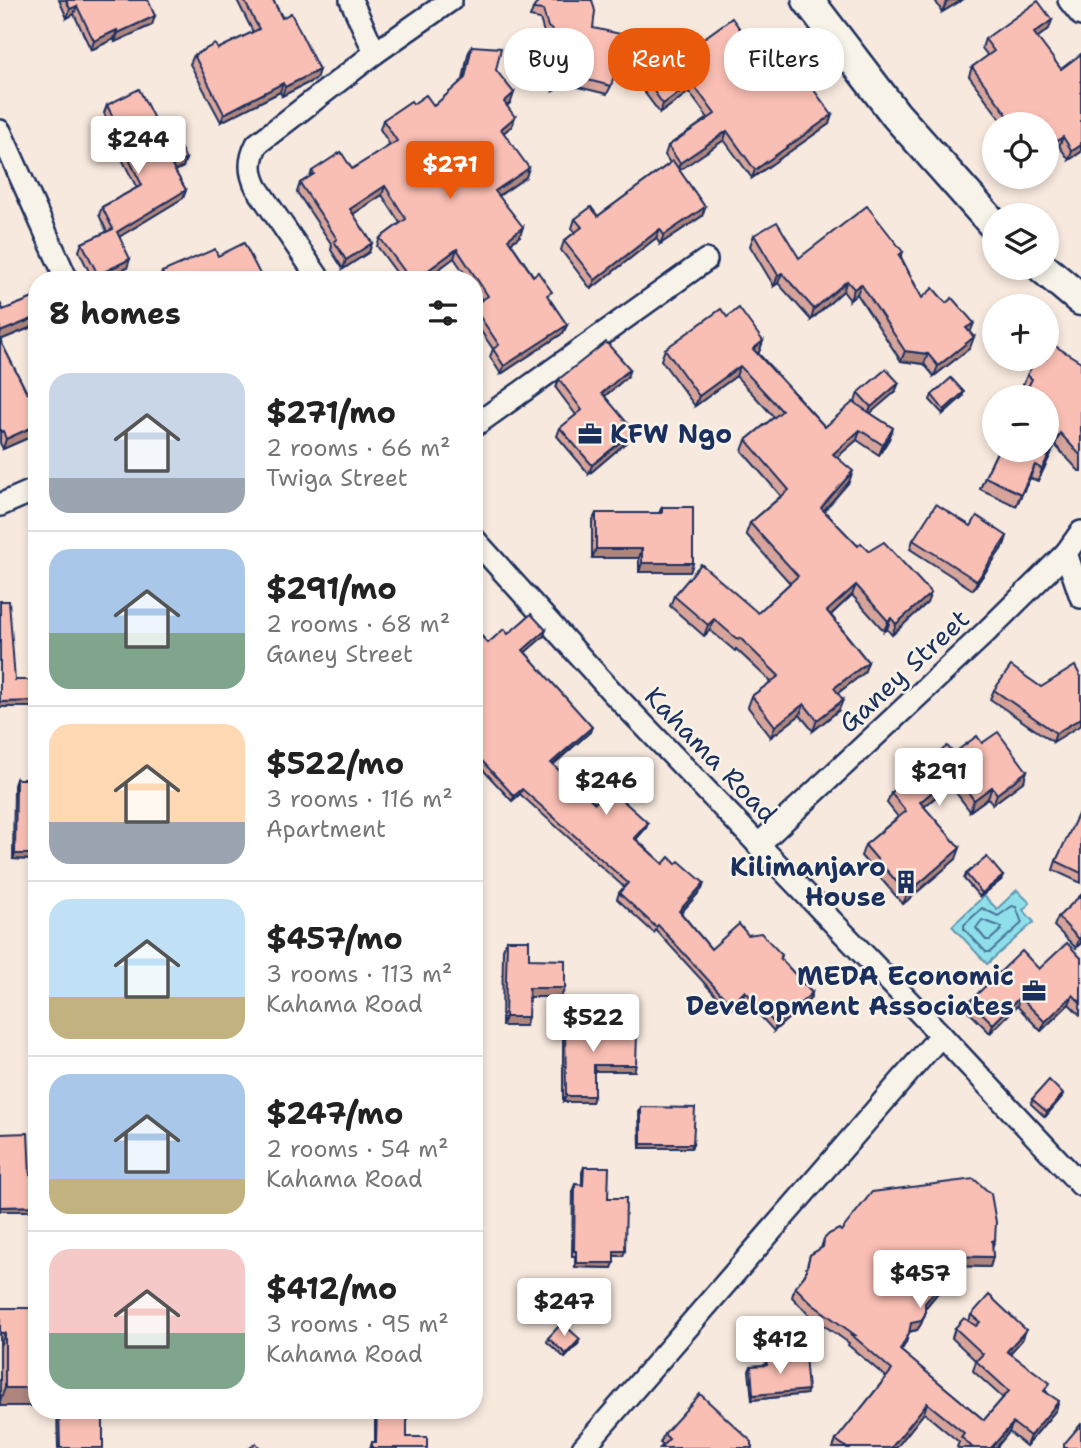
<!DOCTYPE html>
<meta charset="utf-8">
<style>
:root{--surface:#fff;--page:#f6f6f6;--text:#222;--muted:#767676;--line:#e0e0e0;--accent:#ea580c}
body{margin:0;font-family:"Shantell Sans",sans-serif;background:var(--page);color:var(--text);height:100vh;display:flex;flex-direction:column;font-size:26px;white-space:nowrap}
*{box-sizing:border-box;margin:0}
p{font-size:23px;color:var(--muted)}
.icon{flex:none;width:38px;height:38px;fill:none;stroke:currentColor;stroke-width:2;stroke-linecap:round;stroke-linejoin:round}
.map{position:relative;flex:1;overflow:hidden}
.side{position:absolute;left:28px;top:271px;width:455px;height:1148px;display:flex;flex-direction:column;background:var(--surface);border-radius:28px;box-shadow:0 4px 10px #0003}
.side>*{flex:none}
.hud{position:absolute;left:504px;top:28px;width:471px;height:63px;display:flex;gap:14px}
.controls{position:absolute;left:982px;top:112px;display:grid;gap:14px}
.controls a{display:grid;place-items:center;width:77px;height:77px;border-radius:50%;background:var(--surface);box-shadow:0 4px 10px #0003;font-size:35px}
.price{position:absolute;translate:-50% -60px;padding:0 16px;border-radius:7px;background:#fff;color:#222;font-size:23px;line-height:46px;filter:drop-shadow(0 2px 4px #0008)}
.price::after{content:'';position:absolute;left:50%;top:42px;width:21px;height:16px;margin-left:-10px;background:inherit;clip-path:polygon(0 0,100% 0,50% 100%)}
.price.on{background:var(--accent);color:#fff}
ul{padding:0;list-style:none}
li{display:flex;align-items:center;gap:21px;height:175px;padding:0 21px}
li+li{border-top:2px solid var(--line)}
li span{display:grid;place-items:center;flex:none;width:196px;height:140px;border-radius:21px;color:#555}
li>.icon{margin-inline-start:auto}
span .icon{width:84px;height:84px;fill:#fffc;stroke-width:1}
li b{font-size:30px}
h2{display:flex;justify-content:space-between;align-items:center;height:84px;padding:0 21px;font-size:30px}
.pill{padding:0 24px;border-radius:28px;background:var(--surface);box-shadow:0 4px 10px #0003;font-size:24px;line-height:63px}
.pill.on{background:var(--accent);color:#fff}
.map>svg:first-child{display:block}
</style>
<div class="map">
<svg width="1081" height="1448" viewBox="0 0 1081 1448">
<rect width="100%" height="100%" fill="#f8e9de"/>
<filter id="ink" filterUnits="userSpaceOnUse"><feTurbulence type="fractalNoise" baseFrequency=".0143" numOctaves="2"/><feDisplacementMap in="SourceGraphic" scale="14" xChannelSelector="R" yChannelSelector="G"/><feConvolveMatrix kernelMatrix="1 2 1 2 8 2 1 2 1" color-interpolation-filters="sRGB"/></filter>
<g filter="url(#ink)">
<path fill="#8fdfeb" stroke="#6199b3" stroke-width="2" d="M1017,890L1030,903L1023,910L1034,922L987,964L952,926L984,896L997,909Z"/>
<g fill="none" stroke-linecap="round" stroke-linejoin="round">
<g stroke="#497596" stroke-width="2">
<path d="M1012,906L1016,907L1022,923L990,952H986L964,929V925L982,908L998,916Z"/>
<path d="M982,920L1002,927L1001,930L990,940H986L976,928Z"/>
</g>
<g stroke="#1b2f5e" stroke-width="26">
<g id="street">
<path d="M351,0L375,53"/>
<path d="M1069,0L1081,15"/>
<path d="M0,131L67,280"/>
<path d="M320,280L257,188C249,172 249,160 257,144L375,53L451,0"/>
<path d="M474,426L706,260"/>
<path d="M0,505L37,489"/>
<path d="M474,539L612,692L941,1035L1081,1185"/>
<path d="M1066,553L1081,597"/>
<path d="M758,845L984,634L1066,553L1081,532"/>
<path d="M583,1448L941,1035"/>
</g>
</g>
<g stroke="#1b2f5e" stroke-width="35">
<g id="secondary">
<path d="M808,0L896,115L994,225"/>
<path d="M1043,268L1081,300"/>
</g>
</g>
<use href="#street" stroke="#f7f3e8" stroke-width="21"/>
<use href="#secondary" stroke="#f7f3e8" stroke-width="30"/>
</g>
<g fill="#d7a49b" stroke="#1b2f5e" stroke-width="2">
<path d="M59,0H148L152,25L115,42L114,39L91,50L74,14L67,18Z"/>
<path d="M237,0H273L316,79L282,96L280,92L221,122L190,64L194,55L218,49L253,32Z"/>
<path d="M539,0L593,28L611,86L607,94L566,84L553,91L541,71L544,62L565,51L545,36L540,19L530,17L533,9Z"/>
<path d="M935,0H962L942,12Z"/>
<path d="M1049,29L1038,37L1081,152L1069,160L1059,146L1046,155V124H1004L969,76L972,67L988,56L982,48L985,39Z"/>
<path d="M472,46L496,70L511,102L507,106L512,126L503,133L526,177L499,196L520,236L511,243L567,325L563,333L501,374L490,357L493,349L474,321V305L482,300L474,288V280H469L454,258L424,280H402L377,246L380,238L400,223L382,195L353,214L372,243L369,252L343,269L331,250L332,245L297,192L300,183L310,177L312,171L352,169L390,145L380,129L383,120L413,104L434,106L463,80L468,54Z"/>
<path d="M771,71L829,124L752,178L724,140L679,170L705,207L702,216L660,244L656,238L591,289L561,250L564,241L575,232L572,228L575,219L598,216L670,163L665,155L668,146L708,118L689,92L660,113L642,89L646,80Z"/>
<path d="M107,105L156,123L183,167L175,171L186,190L183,198L119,237L127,268L102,280H93L79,251L82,243L107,232L99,215L102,207L137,188L108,132L110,126L104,113Z"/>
<path d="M754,235L799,258L903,252L901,257L922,298L970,333V348L934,376L924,364L901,361L857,294L850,300L843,291L811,320L778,283L774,286L750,246Z"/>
<path d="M218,256L263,280H159L162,272Z"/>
<path d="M36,297L37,325L0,340L27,393L37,410V434L3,449L0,443V303L3,310Z"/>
<path d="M727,317L763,341L759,352L758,353L825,427L858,405L855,402L858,393L895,392L870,413L893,428L889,439L879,455L857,440L837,457L849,482L824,511L858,546L927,603L892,635L887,629L884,631L852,595L831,615L868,662L864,673L838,693L839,710L813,731L800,715L771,737L748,707L752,696L771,682L736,649L735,651L710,630L704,636L670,606L674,596L758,613L790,583L746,534L750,523L781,496L742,451L746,440L774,417L736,376L695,406L661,360L665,349Z"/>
<path d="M1081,362V471H1079L1055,445L1038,481L1030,478L1016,506L980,489L985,477L1027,390L1022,387L1027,375Z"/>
<path d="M627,377L605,396L630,439L589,474L557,436L560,428L576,415L556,388L559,379Z"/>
<path d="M932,395L962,397L943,414L930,400Z"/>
<path d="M662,507L693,563L690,572H639V558H592V522L596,513H659Z"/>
<path d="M1007,536L1004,545L973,590L910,549L913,540Z"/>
<path d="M474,628L488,643L508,634L544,636L525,652L590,732L553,765L595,803L648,823L646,828L636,839L663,864H676L704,883L702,889L681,913L711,949L748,935L782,955L781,959L812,993L810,999L774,1031L743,997L729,1010L656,930L654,933L617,899L619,893L624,887L520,794L512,801L474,760Z"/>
<path d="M1081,677L1053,742L990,699L994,690L1041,687Z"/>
<path d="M954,753L1024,781L993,804L988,798L970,811L950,785L924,807L956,859L903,904L861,856L865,845L898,817L887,803L891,793Z"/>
<path d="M16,779L37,860L13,859L14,785Z"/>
<path d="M1081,811V883L1053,870L1056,861Z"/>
<path d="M966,874L1003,876L1001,880L980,897L964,879Z"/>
<path d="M1081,895V943L1076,948L1054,926L1058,917Z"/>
<path d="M507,940L529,959L561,997H529L525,1026H502L503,949Z"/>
<path d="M1081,958L1080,1015L1069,1004L1041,1031L1017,1006L990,1033L967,1010L970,1001L1039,969Z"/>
<path d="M565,1017L590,1031L634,1071H594V1096L592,1102H563V1023Z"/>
<path d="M1061,1098L1045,1117L1031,1104L1032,1099Z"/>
<path d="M641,1107L693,1144L691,1148H640L639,1111Z"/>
<path d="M584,1167L608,1198L623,1256H614L612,1268L575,1267V1256H572L573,1189L575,1184L582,1185V1172Z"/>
<path d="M841,1231L995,1240L992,1248L993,1257L990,1267L953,1266L950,1273L944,1279L941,1289L925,1308V1314L921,1324L917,1330L909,1332L906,1343L901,1351L984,1420L1003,1398L973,1371L976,1361L952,1338L955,1328L969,1321L971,1315L1026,1330L1022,1340L1010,1353L1047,1392L1056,1410L1026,1446L1009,1432L996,1448H958L957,1447L959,1442L924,1413L896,1448H833L836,1440L886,1377L848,1345L849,1343L808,1314L792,1297L795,1287L804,1277L810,1255L821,1248L824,1239Z"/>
<path d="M0,1308L37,1406H0Z"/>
<path d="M548,1338L578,1344L565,1358L547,1342Z"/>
<path d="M766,1360L806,1394L752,1400L749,1371L751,1366L765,1365Z"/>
<path d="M57,1410H103V1448H58Z"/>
<path d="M375,1410H407V1437L427,1448H370L372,1442H375Z"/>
<path d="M664,1434L752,1448L663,1445L660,1443Z"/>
</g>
<g fill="#af867e" stroke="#1b2f5e" stroke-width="2">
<path d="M951,0H962L942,12L946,3Z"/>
<path d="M77,6L74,14L67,18L70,9Z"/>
<path d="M155,16L152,25L115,42L118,33Z"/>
<path d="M1052,20L1049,29L1031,42L1034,33Z"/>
<path d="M117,30L114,39L91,50L94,41Z"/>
<path d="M319,70L316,79L282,96L285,87Z"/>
<path d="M569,75L566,84L553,91L556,83Z"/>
<path d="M283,83L280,92L221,122L224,114Z"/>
<path d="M692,83L689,92L660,113L663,104Z"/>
<path d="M514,93L511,102L501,111L504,102Z"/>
<path d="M832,115L829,124L752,178L755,170Z"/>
<path d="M515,117L512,126L497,138L501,129Z"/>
<path d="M727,131L724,140L677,172L680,163Z"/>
<path d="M1063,137L1059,146L1046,155V148Z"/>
<path d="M1081,145V152L1069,160L1072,151Z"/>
<path d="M186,159L183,167L169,174L172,166Z"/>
<path d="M529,168L526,177L492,200L495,191Z"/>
<path d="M385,186L382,195L347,218L350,209Z"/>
<path d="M186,190L183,198L114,240L117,232Z"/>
<path d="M705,207L702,216L660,244L664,235Z"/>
<path d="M523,227L520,236L505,247L508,239Z"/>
<path d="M660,229L656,238L591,289L595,280Z"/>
<path d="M372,243L369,252L343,269L346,260Z"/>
<path d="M457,249L454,258L424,280H415Z"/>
<path d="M130,259L127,268L102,280H96L98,275Z"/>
<path d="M782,273L778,283L774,286L778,275Z"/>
<path d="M847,281L843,291L811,320L814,309Z"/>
<path d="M861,284L857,294L850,300L854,289Z"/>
<path d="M37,317V325L0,340V332Z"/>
<path d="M974,323L970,333L966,328Z"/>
<path d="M567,325L563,333L501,374L504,366Z"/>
<path d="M974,337L970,348L934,376L938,366Z"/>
<path d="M763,341L759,352L749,359L753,349Z"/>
<path d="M905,351L928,354L924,364L901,361Z"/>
<path d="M740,366L736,376L695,406L699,396Z"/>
<path d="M630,369L627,377L599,401L602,393Z"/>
<path d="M899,383L895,392L867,416L871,407Z"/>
<path d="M964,392L962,397L943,414L944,410Z"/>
<path d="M37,425V434L3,449L6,439Z"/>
<path d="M893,428L889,439L879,455L883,445Z"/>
<path d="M860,430L857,440L829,464L833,454Z"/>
<path d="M634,431L630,439L589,474L592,465Z"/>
<path d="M1060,433L1055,445L1038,481L1042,469Z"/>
<path d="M1035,465L1030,478L1016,506L1021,494Z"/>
<path d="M853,471L849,482L817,518L821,508Z"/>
<path d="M1007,536L1004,545L973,590L977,581Z"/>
<path d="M596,549H642L639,558H592Z"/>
<path d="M642,563H693L690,572H639Z"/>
<path d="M856,585L852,595L824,621L827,611Z"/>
<path d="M931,593L927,603L892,635L896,624Z"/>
<path d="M891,618L887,629L884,631L888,621Z"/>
<path d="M714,619L710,630L704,636L708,625Z"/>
<path d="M546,630L544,636L521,656L523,650Z"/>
<path d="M868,662L864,673L830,699L834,688Z"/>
<path d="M843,700L839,710L813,731L817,720Z"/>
<path d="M35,701L32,707H0V702Z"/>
<path d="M804,704L800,715L771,737L775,726Z"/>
<path d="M1081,718V725L1053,742L1056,733Z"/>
<path d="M592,727L590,732L549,768L551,763Z"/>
<path d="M1027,771L1024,781L993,804L997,794Z"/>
<path d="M954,774L950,785L916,813L920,802Z"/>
<path d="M992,787L988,798L970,811L974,800Z"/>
<path d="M522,789L520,794L512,801L514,796Z"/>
<path d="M648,823L646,828L632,844L634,838Z"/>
<path d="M960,848L956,859L903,904L907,894Z"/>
<path d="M15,854H37V860L13,859Z"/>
<path d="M1003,876L1001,880L980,897L982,893Z"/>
<path d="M704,883L702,889L677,917L679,911Z"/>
<path d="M1081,937V943L1076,948L1079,939Z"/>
<path d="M474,945H479L476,954H474Z"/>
<path d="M529,988H565L561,997H525Z"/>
<path d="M745,991L743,997L729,1010L731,1005Z"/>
<path d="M812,993L810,999L774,1031L776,1025Z"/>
<path d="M1073,995L1069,1004L1041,1031L1045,1022Z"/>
<path d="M1020,997L1017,1006L990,1033L993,1024Z"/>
<path d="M505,1017H528L525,1026H502Z"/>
<path d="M594,1065H636L634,1071H592Z"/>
<path d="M1063,1094L1061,1098L1045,1117L1047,1112Z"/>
<path d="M566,1096H594L592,1102H563Z"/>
<path d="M641,1144H693L691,1148H640Z"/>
<path d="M37,1206V1211H0V1207Z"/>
<path d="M614,1251H625L623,1256H612Z"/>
<path d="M946,1256L993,1257L990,1267L953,1266L950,1273L937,1286Z"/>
<path d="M576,1263H614L612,1268L575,1267Z"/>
<path d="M944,1280L941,1289L922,1312L925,1303Z"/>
<path d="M925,1314L921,1324L917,1330L907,1332L911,1323Z"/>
<path d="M1026,1330L1022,1340L1004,1360L1007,1351Z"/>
<path d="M0,1333H5L0,1346Z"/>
<path d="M580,1339L578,1344L565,1358L566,1354Z"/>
<path d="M5,1388H37V1406H0V1401Z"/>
<path d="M808,1390L806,1394L752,1400L753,1395Z"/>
<path d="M1059,1401L1056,1410L1026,1446L1030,1436Z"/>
<path d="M927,1403L924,1413L896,1448H891Z"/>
<path d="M260,1410H317L260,1412Z"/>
<path d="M1013,1423L1009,1432L996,1448H991Z"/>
</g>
<g fill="#fabfb4" stroke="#1b2f5e" stroke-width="2">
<path d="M66,0H148L155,16L118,33L117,30L94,41L77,6L70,9Z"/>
<path d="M244,0H273L282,18L291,13L319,70L285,87L283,83L224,114L194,55L215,44L218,49L259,29Z"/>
<path d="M539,0H592L595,11L593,28L625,35L611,86L569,75L556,83L544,62L573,46L548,27L543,10L533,9Z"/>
<path d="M1038,1L1052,20L1034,33L1061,69L1081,54V145L1072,151L1063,137L1046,148V124H1014L972,67L994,51L985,39Z"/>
<path d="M732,18L771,71L790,57L832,115L755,170L727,131L680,163L668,146L715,114L692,83L663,104L646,80Z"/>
<path d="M472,46L501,48L496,70L514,93L504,102L515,117L501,129L529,168L495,191L523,227L508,239L533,276L538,272L552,292L547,295L567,325L504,366L493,349L499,345L474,308V305L488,296L457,249L415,280H411L380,238L406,219L385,186L350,209L372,243L346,260L334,241L337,239L300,183L314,174L312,171L341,152L352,169L397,141L383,120L411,101L413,104L426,95L434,106L465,78Z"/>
<path d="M139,89L156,123L166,119L186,159L172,166L186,190L117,232L130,259L98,275L82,243L113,229L102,207L142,185L111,124L115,122L107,105Z"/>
<path d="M673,161L705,207L664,235L660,229L595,280L564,241L582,227L575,219L591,207L598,216Z"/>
<path d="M867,206L903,252L899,255L922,298L933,288L946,303L952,298L974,323L966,328L974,337L938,366L928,354L905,351L861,284L854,289L847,281L814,309L782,273L778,275L754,235L777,222L799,258Z"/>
<path d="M244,243L263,280H165L162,272L215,249L218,256Z"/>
<path d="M36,297L37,317L0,332V303L3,310Z"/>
<path d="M739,308L763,341L753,349L825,427L853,402L893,428L883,445L860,430L833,454L853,471L821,508L858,546L861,543L869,551L884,542L931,593L896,624L891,618L888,621L856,585L827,611L868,662L834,688L843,700L817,720L804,704L775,726L752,696L779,676L740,638L738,640L714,619L708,625L674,596L701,564L758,613L798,576L750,523L789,490L746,440L782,411L740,366L699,396L665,349L721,309L727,317Z"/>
<path d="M0,340L27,393H29L37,410V425L6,439L3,431L0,432Z"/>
<path d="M1047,341L1081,362V456L1060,433L1042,469L1035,465L1021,494L985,477L998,450H1046V397H1023L1032,379L1027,375L1036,359H1046Z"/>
<path d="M606,342L630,369L602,393L634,431L592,465L560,428L582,410L559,379Z"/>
<path d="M886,369L899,383L871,407L858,393Z"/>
<path d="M951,378L964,392L944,410L932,395Z"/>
<path d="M936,504L971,526L977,516L1007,536L977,581L913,540Z"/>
<path d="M662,507H693V563H642V549H596V513H662Z"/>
<path d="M0,601H9L15,680H34L35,701L0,702Z"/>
<path d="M531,614L546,630L523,650L592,727L551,763L595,803L609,788L648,823L634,838L663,864L669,857L676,864L679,861L704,883L679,911L711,949L739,924L748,935L761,933L782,955L780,958L812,993L776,1025L745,991L731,1005L658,925L656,927L619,893L628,883L522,789L514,796L474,752V628L488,643L504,629L508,634Z"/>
<path d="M1011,666L1041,687L1075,666L1081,677V718L1056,733L994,690Z"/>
<path d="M998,732L1027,771L997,794L992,787L974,800L954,774L920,802L960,848L907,894L865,845L906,811L891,793L947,746L954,753L977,736L982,743Z"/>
<path d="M16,779H37V854H15Z"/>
<path d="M1080,810L1081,811V873L1056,861Z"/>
<path d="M987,857L1003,876L982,893L966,874Z"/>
<path d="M474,863H476L479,945H474Z"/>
<path d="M1081,895V937L1079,939L1058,917Z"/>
<path d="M507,940H529V959L565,960V988H529L528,1017H505Z"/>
<path d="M1067,943L1081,958V1003L1073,995L1045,1022L1020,997L993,1024L970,1001L1022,951L1039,969Z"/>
<path d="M565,1017H590V1031L637,1032L636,1065H594V1096H566Z"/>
<path d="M1049,1080L1063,1094L1047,1112L1032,1099Z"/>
<path d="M641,1107L695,1108L693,1144H641Z"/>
<path d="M28,1133L30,1175H35L36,1185H37V1206L0,1207V1134Z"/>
<path d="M584,1167H609L608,1198H626L625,1251H614V1263H576V1251H574L575,1184L583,1185Z"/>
<path d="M974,1179L991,1194L996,1222L995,1240L992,1241L993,1257L946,1256L954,1263L940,1276L944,1280L925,1303V1314L921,1321L911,1323L909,1333L900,1350L984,1420L1009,1391L976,1361L983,1354L955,1328L964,1318L976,1326L980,1322L971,1315L989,1295L1026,1330L1007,1351L1050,1383L1044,1391L1059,1401L1030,1436L1013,1423L991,1448H973L961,1437L964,1433L927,1403L891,1448H847L836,1440L892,1370L852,1335H855L812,1304L795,1287L805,1275L810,1255L823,1247L824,1239L829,1234L839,1229L841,1231L872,1192Z"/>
<path d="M0,1308H37V1388H5V1333H0Z"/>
<path d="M562,1323L580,1339L566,1354L548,1338Z"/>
<path d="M474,1331L475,1392H474Z"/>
<path d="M805,1356L808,1390L753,1395L751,1366L767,1365L766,1360Z"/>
<path d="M700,1394L752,1442V1448H660L669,1439L664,1434Z"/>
<path d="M59,1410H103V1448H60Z"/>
<path d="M377,1410H407V1437H427V1448H372V1442H376Z"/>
<path d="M1081,1424V1448H1064V1444Z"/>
<path d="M256,1443L260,1448H250Z"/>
</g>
</g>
<defs>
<g id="office-bare" transform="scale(1.89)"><path d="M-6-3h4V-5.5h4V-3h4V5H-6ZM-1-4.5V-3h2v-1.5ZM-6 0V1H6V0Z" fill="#1b2f5e" stroke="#f7f3e8" stroke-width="2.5" paint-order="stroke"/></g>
<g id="building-bare" transform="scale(1.89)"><path d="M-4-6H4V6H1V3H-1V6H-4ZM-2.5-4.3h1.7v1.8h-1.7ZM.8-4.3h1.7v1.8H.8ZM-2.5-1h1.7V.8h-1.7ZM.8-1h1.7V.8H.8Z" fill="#1b2f5e" stroke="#f7f3e8" stroke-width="2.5" paint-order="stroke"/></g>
</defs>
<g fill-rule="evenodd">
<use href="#office-bare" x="590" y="434"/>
<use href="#building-bare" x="906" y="882"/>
<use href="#office-bare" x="1034" y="991"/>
</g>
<g text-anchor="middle" stroke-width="5" stroke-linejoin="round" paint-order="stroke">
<g font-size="26" font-weight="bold" fill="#1b2f5e" stroke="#f7f3e8" text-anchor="end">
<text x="610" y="443" text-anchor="start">KFW Ngo</text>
<text x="886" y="876">Kilimanjaro<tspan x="886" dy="30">House</tspan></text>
<text x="1014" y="985">MEDA Economic<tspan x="1014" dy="30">Development Associates</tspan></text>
</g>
<g font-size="26" fill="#1b2f5e" stroke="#f7f3e8">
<text transform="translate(904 671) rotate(-43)" y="9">Ganey Street</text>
<text transform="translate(711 755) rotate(46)" y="9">Kahama Road</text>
</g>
</g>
</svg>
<div class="controls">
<a><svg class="icon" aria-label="locate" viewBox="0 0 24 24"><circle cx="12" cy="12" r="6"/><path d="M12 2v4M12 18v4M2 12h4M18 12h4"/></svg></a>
<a><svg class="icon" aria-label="layers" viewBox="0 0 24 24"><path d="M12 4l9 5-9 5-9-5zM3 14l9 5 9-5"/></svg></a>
<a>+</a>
<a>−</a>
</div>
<b class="price" style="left:138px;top:176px">$244</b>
<b class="price on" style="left:450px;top:201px">$271</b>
<b class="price" style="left:939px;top:808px">$291</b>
<b class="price" style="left:606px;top:817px">$246</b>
<b class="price" style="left:593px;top:1054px">$522</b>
<b class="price" style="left:920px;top:1310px">$457</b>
<b class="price" style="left:564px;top:1338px">$247</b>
<b class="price" style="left:780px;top:1376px">$412</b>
<div class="hud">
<a class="pill">Buy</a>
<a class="pill on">Rent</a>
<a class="pill">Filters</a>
</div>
<section class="side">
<h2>8 homes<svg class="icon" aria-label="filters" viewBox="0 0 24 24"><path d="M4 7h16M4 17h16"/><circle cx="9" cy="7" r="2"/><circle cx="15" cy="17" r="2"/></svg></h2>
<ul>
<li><span style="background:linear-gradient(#c9d6e8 75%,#9aa5b1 0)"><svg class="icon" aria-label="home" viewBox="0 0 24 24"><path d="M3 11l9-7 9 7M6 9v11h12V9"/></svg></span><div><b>$271/mo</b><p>2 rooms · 66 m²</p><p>Twiga Street</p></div></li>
<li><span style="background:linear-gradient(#a9c7e8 60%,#7fa58c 0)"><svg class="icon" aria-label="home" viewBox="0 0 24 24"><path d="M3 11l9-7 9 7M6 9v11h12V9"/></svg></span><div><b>$291/mo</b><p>2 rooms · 68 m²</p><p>Ganey Street</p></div></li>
<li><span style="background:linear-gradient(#ffd9b3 70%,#9aa5b1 0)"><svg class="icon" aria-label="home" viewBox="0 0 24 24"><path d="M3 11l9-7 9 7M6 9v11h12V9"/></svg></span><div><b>$522/mo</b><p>3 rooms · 116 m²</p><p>Apartment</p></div></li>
<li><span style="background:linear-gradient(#bfe0f5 70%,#c2b280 0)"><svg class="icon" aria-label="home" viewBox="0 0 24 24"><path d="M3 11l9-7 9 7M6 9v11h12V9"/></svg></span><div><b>$457/mo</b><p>3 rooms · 113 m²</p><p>Kahama Road</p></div></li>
<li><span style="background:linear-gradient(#a9c7e8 75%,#c2b280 0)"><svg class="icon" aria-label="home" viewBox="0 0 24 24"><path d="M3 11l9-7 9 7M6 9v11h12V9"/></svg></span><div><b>$247/mo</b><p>2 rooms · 54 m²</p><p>Kahama Road</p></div></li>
<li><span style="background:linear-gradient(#f6c9c9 60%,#7fa58c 0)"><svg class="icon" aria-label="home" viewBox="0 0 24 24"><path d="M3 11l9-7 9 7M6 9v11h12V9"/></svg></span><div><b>$412/mo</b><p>3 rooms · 95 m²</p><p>Kahama Road</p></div></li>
</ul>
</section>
</div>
